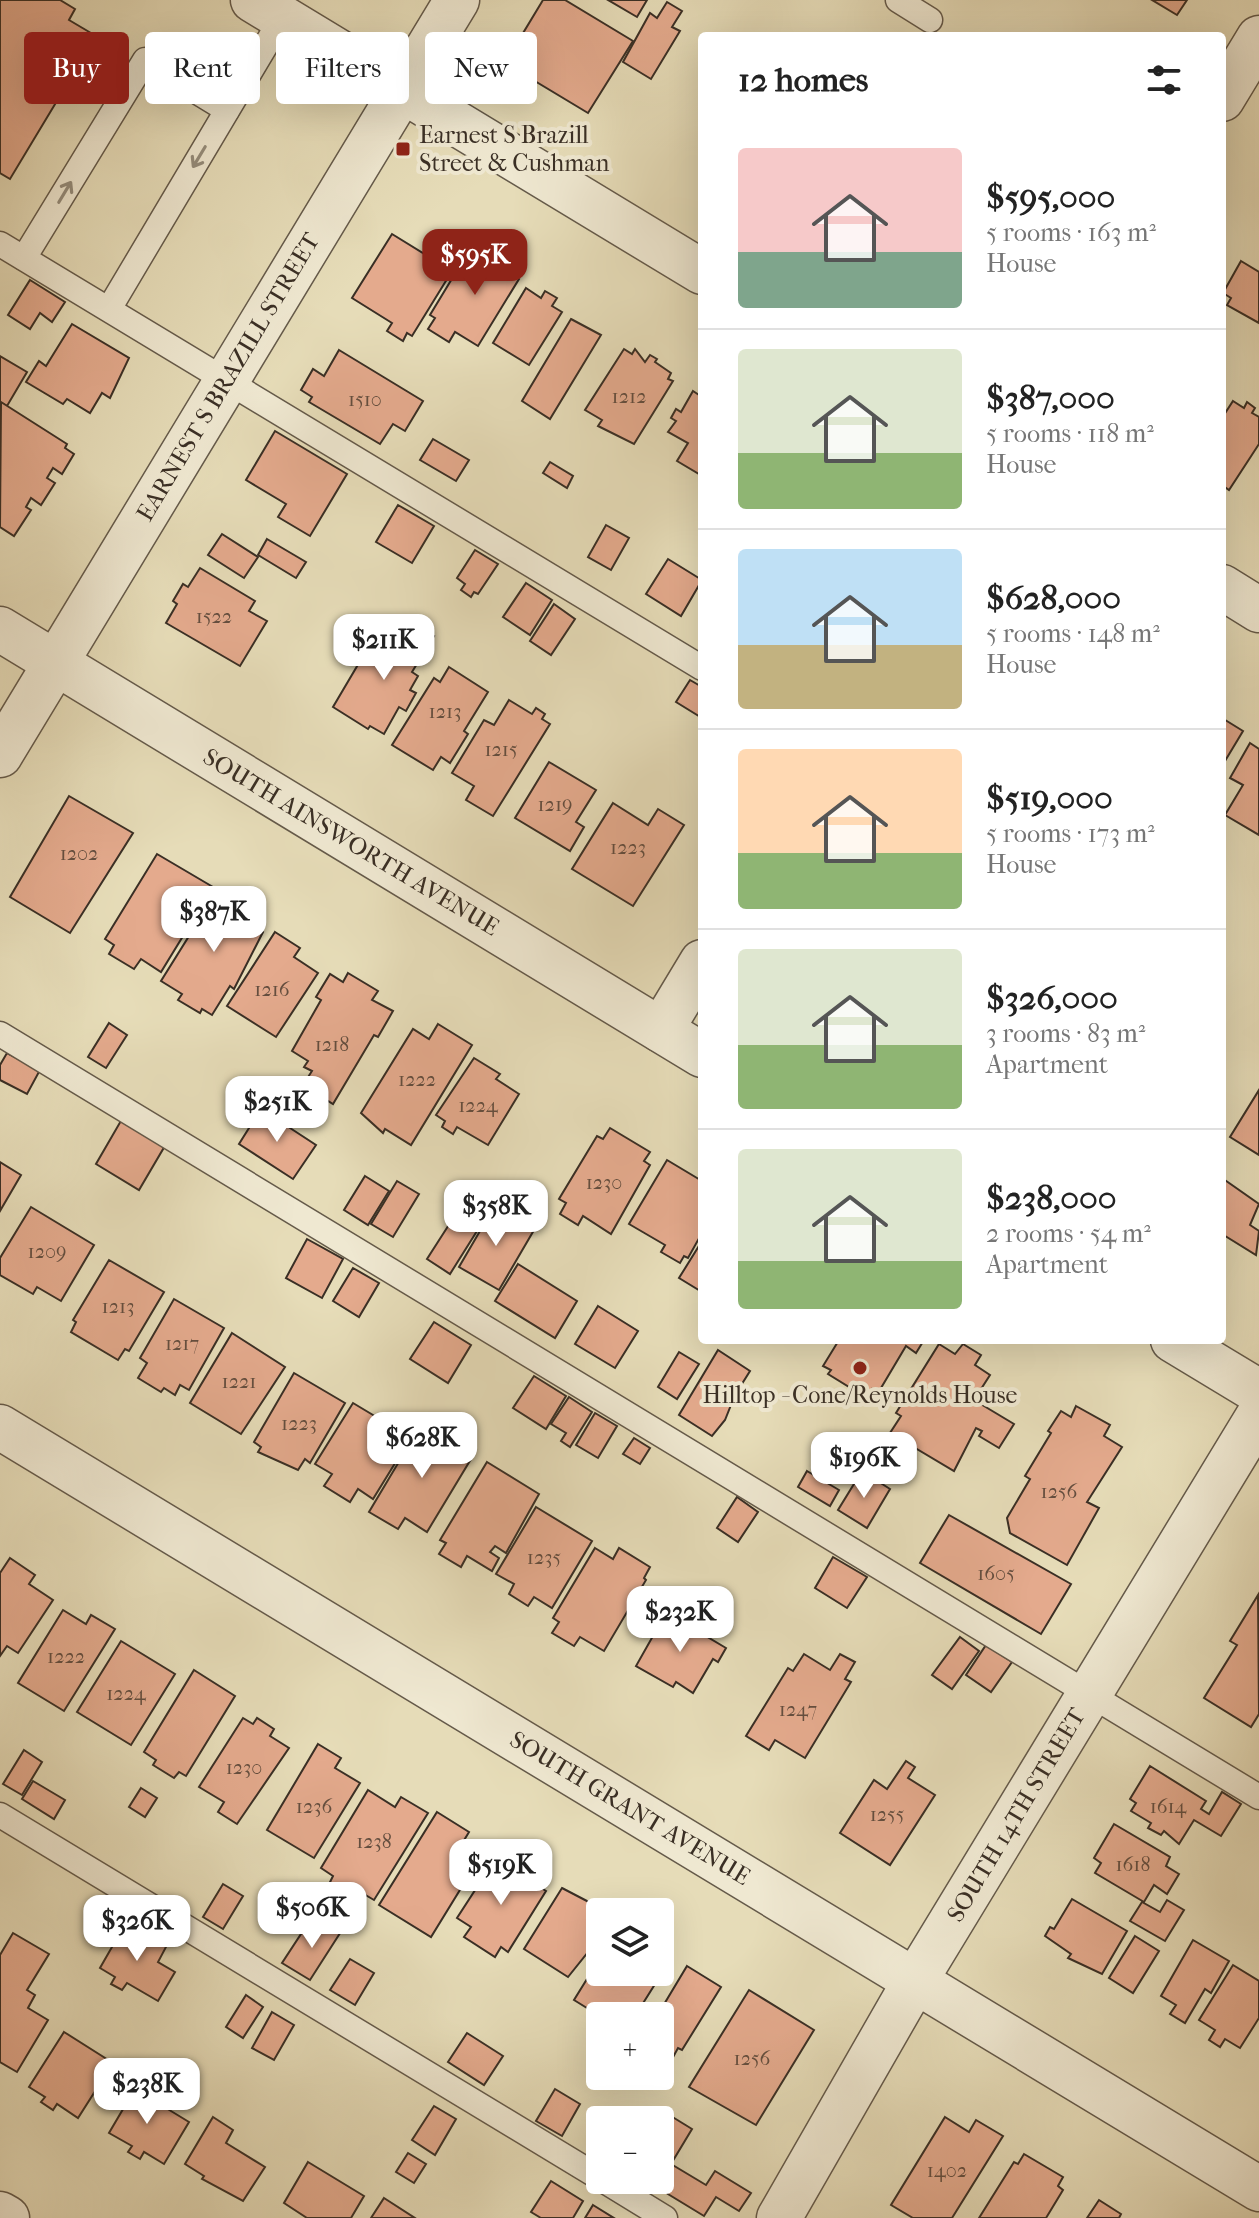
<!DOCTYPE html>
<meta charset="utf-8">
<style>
:root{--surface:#fff;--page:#f6f6f6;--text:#222;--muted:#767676;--line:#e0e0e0;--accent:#8f2418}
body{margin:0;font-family:"IM FELL French Canon",serif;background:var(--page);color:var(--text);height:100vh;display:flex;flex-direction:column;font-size:30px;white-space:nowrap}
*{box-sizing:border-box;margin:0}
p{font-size:26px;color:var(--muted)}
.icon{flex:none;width:44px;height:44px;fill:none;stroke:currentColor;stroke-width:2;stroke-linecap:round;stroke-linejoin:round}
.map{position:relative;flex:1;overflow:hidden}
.side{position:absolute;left:698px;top:32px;width:528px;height:1312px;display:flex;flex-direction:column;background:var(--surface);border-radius:8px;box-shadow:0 8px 32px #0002}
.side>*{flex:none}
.guide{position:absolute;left:24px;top:32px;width:554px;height:72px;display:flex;gap:16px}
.controls{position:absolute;left:586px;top:1898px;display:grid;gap:16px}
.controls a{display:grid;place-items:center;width:88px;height:88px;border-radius:8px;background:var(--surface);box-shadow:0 8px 32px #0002;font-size:40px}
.price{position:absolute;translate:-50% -68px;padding:0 18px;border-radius:16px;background:#fff;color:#222;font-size:26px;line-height:52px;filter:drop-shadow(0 2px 4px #0008)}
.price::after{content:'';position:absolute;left:50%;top:48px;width:24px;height:18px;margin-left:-12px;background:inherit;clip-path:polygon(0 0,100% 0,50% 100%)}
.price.current{background:var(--accent);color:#fff}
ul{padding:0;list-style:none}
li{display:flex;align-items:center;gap:24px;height:200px;padding:0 40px}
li+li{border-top:2px solid var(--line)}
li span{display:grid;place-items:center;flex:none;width:224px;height:160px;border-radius:8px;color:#555}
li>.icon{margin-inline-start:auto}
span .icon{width:96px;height:96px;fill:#fffc;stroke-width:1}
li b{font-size:34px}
h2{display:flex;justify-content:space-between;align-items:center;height:96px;padding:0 40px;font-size:34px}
.tag{padding:0 28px;border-radius:8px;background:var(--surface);box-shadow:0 8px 32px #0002;font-size:28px;line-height:72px}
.tag.current{background:var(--accent);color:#fff}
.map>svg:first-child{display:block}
</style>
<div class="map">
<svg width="1259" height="2218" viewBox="0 0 1259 2218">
<rect width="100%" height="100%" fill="#e6dcb8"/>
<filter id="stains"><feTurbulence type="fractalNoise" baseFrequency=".0025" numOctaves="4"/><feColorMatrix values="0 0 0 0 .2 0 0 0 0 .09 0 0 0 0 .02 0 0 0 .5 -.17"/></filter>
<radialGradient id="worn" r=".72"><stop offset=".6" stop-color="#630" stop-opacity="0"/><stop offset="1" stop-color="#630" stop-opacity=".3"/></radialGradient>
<g fill="#e4aa8d" stroke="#3a2f25" stroke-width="2">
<path d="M0,0H60L75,9L69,20L96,36L10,179L0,173Z"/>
<path d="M543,0H565L633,41L588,113L505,63Z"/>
<path d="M608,0H647L637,17Z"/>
<path d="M1152,0H1187L1177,15Z"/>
<path d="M667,2L682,11L672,27L680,31L651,79L623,62L650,13L657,18Z"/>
<path d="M392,234L452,271L412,336L407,333L403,341L387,331L392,323L352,298Z"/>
<path d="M470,249L489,261L496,250L521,265L514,276L519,279L478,346L455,332L449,342L428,329L435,318L430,315Z"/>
<path d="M1241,261L1259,272V323L1227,305L1231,298L1223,293Z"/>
<path d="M30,280L65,302L52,322L40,313L30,329L8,315Z"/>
<path d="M526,288L541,298L545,291L557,298L552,306L562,312L529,365L493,343Z"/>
<path d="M571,319L601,335L550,419L522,401Z"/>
<path d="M72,324L129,358L110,398L102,393L90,413L67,399L63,404L26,382L39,361L46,366Z"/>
<path d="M624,349L632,354L635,349L645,362L650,355L657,359L655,362L671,373L668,379L673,381L634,444L598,426L602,420L585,410Z"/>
<path d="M339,350L423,401L405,431L393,424L380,444L309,402L312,397L301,390L313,369L324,376Z"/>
<path d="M0,356L27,372L7,406L0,402Z"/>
<path d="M693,391L702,397L699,474L677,461L688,443L668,432L676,421L671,418L676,409L681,412Z"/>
<path d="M1233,401L1244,408L1247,402L1255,408L1252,413L1259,417V444L1229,490L1222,485V418Z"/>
<path d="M1,402L67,444L65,448L74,454L62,474L53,468L47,478L55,483L41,505L31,498L26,507L31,510L14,536L0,527Z"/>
<path d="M275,431L347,474L310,536L278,517L286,504L246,480Z"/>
<path d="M433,439L469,460L456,481L420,460Z"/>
<path d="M550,462L573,476L567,488L543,473Z"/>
<path d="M398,505L434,526L412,563L376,542Z"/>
<path d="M606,525L629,538L611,570L588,557Z"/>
<path d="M222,534L258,557L244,578L208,555Z"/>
<path d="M267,539L306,562L296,578L258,555Z"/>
<path d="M475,550L498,564L478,594L474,592L471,597L461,590L465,584L457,578Z"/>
<path d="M668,559L702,580L681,616L646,594Z"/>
<path d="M200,568L255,601L249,611L267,621L240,666L166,623L177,604L173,601L183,584L188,587Z"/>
<path d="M526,583L552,600L530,635L503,617Z"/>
<path d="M554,604L575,619L551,655L530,641Z"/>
<path d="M411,623L434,636L412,672L418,676L410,690L416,693L406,711L399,707L384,734L370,726L368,729L333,707L369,646L390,659Z"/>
<path d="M449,667L488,692L464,731L468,734L450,763L441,757L433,770L392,745L434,678L440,682Z"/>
<path d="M690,680L702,687V718L676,702Z"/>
<path d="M509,700L532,714L536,708L545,714L542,719L550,724L493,816L466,800L474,786L452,773L484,720L494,725Z"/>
<path d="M1222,718L1243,731L1222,766Z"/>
<path d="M1250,743L1259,749V835L1225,815L1243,785L1230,778Z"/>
<path d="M549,762L596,790L576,822L584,827L570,851L515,818Z"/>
<path d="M69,796L133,833L70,933L10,897Z"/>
<path d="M613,803L648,825L658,809L684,825L633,906L572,869Z"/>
<path d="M157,854L213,887L161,972L141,959L134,969L109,954L114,945L105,939Z"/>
<path d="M219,888L250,908L243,919L263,932L234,989L230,986L212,1015L202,1009L200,1013L178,1000L182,994L161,981Z"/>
<path d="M275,932L300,948L294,957L318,973L276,1037L227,1006Z"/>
<path d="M348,973L378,991L372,1000L393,1011L378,1037L374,1035L333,1104L303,1085L312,1071L304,1067L308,1061L292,1051L321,1000L316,997L330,974L343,982Z"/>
<path d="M109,1023L127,1035L106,1068L88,1057Z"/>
<path d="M438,1024L472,1045L411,1145L385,1129L383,1133L361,1113L413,1029L429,1039Z"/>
<path d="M7,1053L40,1070L27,1094L0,1080V1065Z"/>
<path d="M474,1058L500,1074L496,1079L519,1094L488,1145L457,1127L453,1134L442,1127L445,1121L436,1115Z"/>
<path d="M1259,1090V1155L1230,1137Z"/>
<path d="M261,1109L316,1145L293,1179L239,1144Z"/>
<path d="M122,1119L166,1144L139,1190L96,1164Z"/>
<path d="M610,1128L650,1152L644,1161L650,1165L611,1234L583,1216L578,1225L560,1214L566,1203L559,1199L597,1136L603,1139Z"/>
<path d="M667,1160L702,1181V1233L688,1258L684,1256L680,1263L661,1252L665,1245L629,1224Z"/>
<path d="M0,1162L21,1175L0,1211Z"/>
<path d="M365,1176L389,1191L368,1225L344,1210Z"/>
<path d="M1222,1178L1259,1204L1250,1225L1259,1231L1256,1255L1222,1234Z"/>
<path d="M397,1181L419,1194L393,1237L371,1224Z"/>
<path d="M31,1207L94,1245L61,1301L37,1287L33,1294L0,1275V1258Z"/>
<path d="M494,1207L534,1230L499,1290L459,1267Z"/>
<path d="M459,1209L482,1223L450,1274L427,1259Z"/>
<path d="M307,1239L343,1259L322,1298L286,1278Z"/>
<path d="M702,1241V1292L679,1278Z"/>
<path d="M109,1260L164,1292L129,1351L125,1349L118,1360L71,1332L76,1322L73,1320Z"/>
<path d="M518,1264L577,1301L555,1338L495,1301Z"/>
<path d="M353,1268L379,1283L359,1317L333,1301Z"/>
<path d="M174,1299L224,1328L189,1390L180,1385L175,1395L164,1388L161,1392L138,1378L147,1363L140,1358Z"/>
<path d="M598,1306L638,1331L615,1368L575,1344Z"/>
<path d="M434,1322L471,1345L448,1383L410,1359Z"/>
<path d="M232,1333L285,1367L241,1434L190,1403Z"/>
<path d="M839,1340H924L916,1353L906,1346L878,1393L872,1389L867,1398L828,1374L831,1370L823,1366Z"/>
<path d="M939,1344L955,1354L963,1344L981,1355L975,1365L990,1375L974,1400L1014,1424L999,1448L979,1436L982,1431L976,1428L954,1471L890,1433L901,1416L896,1413Z"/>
<path d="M718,1350L750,1371L735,1395L725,1420L712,1436L679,1415Z"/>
<path d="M679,1352L699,1364L677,1399L658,1387Z"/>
<path d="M294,1373L345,1403L310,1463L305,1459L298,1470L258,1452L261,1447L254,1442Z"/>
<path d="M534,1376L566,1396L546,1429L513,1408Z"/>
<path d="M569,1397L592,1412L570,1447L561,1441L566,1433L551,1424Z"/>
<path d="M353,1403L378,1418L372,1428L378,1432L383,1422L391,1427L386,1435L405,1447L373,1499L358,1489L350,1502L324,1486L332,1474L315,1464Z"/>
<path d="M1076,1406L1110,1425L1104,1436L1122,1447L1087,1502L1099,1508L1067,1565L1010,1533L1007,1518L1030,1479L1025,1476L1051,1433L1048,1431L1061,1411L1071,1417Z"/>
<path d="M595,1413L617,1426L598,1458L576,1445Z"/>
<path d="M422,1423L474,1454L427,1532L405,1518L398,1529L369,1512Z"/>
<path d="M634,1438L650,1448L640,1464L623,1454Z"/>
<path d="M487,1462L539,1494L506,1553L495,1546L490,1552L499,1558L492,1571L467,1556L461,1567L439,1554L446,1543L440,1540Z"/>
<path d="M807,1471L839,1490L830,1506L798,1487Z"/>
<path d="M862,1471L890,1489L867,1528L838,1510Z"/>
<path d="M737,1497L758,1512L738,1542L717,1528Z"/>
<path d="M536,1507L592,1541L552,1608L534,1597L528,1606L509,1594L514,1584L496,1574Z"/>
<path d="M949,1515L1071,1584L1041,1634L920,1563Z"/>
<path d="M595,1548L613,1559L619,1548L650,1567L644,1578L646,1580L604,1651L580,1637L574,1646L552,1633L559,1622L553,1618Z"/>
<path d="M833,1557L867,1577L847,1608L815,1588Z"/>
<path d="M10,1558L35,1575L29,1584L53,1600L18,1653L7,1646L0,1656V1573Z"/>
<path d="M1258,1595L1259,1714L1251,1727L1204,1698L1237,1645L1230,1641Z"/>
<path d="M63,1610L86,1624L91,1615L115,1629L64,1711L18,1683Z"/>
<path d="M666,1613L695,1630L698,1624L709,1630L706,1636L726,1648L718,1662L713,1659L693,1693L676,1682L673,1687L636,1666Z"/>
<path d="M960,1637L979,1651L952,1689L932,1675Z"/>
<path d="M121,1641L175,1674L131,1745L77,1712Z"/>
<path d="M986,1645L1012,1662L991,1692L966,1675Z"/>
<path d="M804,1654L830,1670L840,1654L855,1662L845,1679L851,1682L805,1758L775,1740L769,1750L746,1736L788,1668L793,1671Z"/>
<path d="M194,1670L235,1696L186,1776L179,1772L174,1778L153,1765L156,1760L144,1752Z"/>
<path d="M243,1718L253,1724L257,1718L274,1729L270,1736L289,1748L237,1824L218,1812L224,1802L199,1787Z"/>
<path d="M318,1744L341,1758L335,1768L360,1783L314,1858L267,1830Z"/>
<path d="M24,1750L42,1762L22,1795L3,1784Z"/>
<path d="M906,1761L915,1767L908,1778L935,1795L890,1865L840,1833L874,1780L887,1789Z"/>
<path d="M1150,1766L1206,1801L1201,1809L1209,1814L1222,1792L1241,1804L1221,1836L1194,1820L1179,1844L1164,1831L1161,1835L1148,1828L1151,1823L1131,1811L1136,1803L1130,1799Z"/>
<path d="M33,1781L65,1800L54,1819L22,1799Z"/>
<path d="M141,1788L157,1798L145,1817L129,1807Z"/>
<path d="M368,1790L395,1807L401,1797L428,1813L374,1900L357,1890L353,1896L330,1882L333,1876L321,1868Z"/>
<path d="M437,1812L469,1832L463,1842L482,1854L431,1937L379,1905Z"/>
<path d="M1114,1824L1170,1857L1166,1866L1179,1874L1167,1894L1154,1885L1144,1902L1095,1873L1101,1863L1094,1858Z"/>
<path d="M513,1860L534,1872L529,1880L546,1891L508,1952L501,1947L495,1957L464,1937L471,1927L457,1918L494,1861L508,1870Z"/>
<path d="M223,1884L243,1896L223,1929L203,1917Z"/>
<path d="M562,1888L608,1912H600V1926L588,1945L592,1947L568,1977L524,1949Z"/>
<path d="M1072,1899L1127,1931L1102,1974L1068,1958L1071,1954L1045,1936L1050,1927L1054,1929Z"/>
<path d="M1167,1900L1184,1910L1165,1941L1130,1921L1142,1902L1160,1912Z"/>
<path d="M324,1919L342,1930L310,1980L282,1963L303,1931L312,1937Z"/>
<path d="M126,1924L166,1947L158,1962L175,1972L158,2001L127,1983L122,1990L111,1984L115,1977L100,1968L116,1940L111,1938L116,1929L121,1931Z"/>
<path d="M13,1933L49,1954L27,1990L35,1995L28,2008L48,2020L17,2072L0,2062V1955Z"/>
<path d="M1135,1936L1159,1951L1133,1993L1109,1978Z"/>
<path d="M1193,1940L1229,1961L1211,1993L1205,1989L1185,2023L1170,2014L1176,2005L1161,1996Z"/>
<path d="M600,1958V1972H660V1961L667,1965L635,2016H600V2025L591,2020L595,2013L574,2000Z"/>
<path d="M350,1959L374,1973L355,2005L330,1990Z"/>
<path d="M1233,1965L1259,1981V2018L1240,2048L1225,2039L1220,2047L1209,2040L1215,2030L1199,2020Z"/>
<path d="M687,1966L721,1987L682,2050L678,2048L672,2059L660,2052V2016H657Z"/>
<path d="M749,1990L814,2030L756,2125L689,2087Z"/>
<path d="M246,1995L263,2007L243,2038L226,2027Z"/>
<path d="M272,2012L294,2025L274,2060L252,2048Z"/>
<path d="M64,2032L113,2063L78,2118L57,2104L53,2110L41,2102L45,2097L29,2087Z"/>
<path d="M467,2033L503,2056L484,2085L448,2062Z"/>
<path d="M125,2083L189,2122L164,2164L144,2152L140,2159L128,2152L132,2146L109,2133L126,2104L116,2098Z"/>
<path d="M555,2089L580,2104L562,2136L536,2121Z"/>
<path d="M434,2106L456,2119L435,2155L412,2140Z"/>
<path d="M666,2113L692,2129L671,2164L706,2185L715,2171L751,2193L739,2211L716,2197L704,2216L645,2180H660V2124Z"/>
<path d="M213,2117L233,2130L226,2143L265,2167L243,2201L202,2179L204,2176L185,2164Z"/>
<path d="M945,2117L969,2132L976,2120L1003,2136L952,2218H913L891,2205Z"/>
<path d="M408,2153L426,2164L414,2183L396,2172Z"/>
<path d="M1024,2154L1063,2177L1058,2186L1063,2190L1046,2218H979L1014,2162L1018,2164Z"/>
<path d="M308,2162L364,2196L351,2218H307L284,2203Z"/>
<path d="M551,2181L583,2201L573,2218H541L531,2212Z"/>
<path d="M384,2198L415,2218H371Z"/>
<path d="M1099,2200L1121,2214L1119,2218H1087Z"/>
<path d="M593,2205L614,2218H585Z"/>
</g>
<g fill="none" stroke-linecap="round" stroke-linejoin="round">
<g stroke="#655a4a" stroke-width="27">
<g id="service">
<path d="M898,0L930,20"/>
<path d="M0,244L702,668"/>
<path d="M24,258L145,60L227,110"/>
<path d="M109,309L282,18"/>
<path d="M0,1034L1259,1797"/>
<path d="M0,1815L600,2178"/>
<path d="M603,2180L665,2218"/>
</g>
</g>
<g stroke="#655a4a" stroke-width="47">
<g id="minor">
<path d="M253,0L702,272"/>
<path d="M1222,99L1259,38"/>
<path d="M1222,587L1259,610"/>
<path d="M0,629L702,1055"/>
<path d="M661,1030L702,962"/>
<path d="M1173,1340L1259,1392"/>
<path d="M0,1427L1259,2189"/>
<path d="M0,2214L7,2218"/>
<path d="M779,2218L915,1981L1259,1415"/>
</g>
</g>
<g stroke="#655a4a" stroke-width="47">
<path id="tertiary" d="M0,755L457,0"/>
</g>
<use href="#service" stroke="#efe8d1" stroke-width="24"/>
<use href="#minor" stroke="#efe8d1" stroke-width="44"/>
<use href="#tertiary" stroke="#efe8d1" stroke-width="44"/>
</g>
<defs><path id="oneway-shaft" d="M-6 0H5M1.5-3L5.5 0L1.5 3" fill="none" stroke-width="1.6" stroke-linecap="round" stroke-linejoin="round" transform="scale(2)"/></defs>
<g stroke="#948c7b">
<use href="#oneway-shaft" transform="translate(199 157) rotate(121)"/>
<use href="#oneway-shaft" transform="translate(65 192) rotate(-59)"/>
</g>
<g fill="#8f2418" stroke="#efe8d1" stroke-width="3">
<rect x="395" y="141" width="16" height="16" rx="4"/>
<circle cx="860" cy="1368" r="8"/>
</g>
<g text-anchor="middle" stroke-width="8" stroke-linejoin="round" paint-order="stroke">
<g font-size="20" fill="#644e3f">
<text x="629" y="403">1212</text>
<text x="365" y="406">1510</text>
<text x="214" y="623">1522</text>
<text x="445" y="718">1213</text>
<text x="501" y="756">1215</text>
<text x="555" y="811">1219</text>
<text x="628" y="854">1223</text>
<text x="79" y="860">1202</text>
<text x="272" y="996">1216</text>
<text x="332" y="1051">1218</text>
<text x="417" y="1086">1222</text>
<text x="478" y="1112">1224</text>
<text x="604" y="1189">1230</text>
<text x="47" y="1258">1209</text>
<text x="118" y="1313">1213</text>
<text x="182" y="1350">1217</text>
<text x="239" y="1388">1221</text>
<text x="299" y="1430">1223</text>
<text x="1059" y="1498">1256</text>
<text x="544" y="1564">1235</text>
<text x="996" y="1580">1605</text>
<text x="66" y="1663">1222</text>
<text x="126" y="1700">1224</text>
<text x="798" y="1716">1247</text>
<text x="244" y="1774">1230</text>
<text x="314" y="1813">1236</text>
<text x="1168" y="1813">1614</text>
<text x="887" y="1821">1255</text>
<text x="374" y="1848">1238</text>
<text x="1133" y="1871">1618</text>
<text x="752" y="2065">1256</text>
<text x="947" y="2177">1402</text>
</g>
<g font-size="24" fill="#3a2f25" stroke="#efe8d1" text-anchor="start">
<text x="419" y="143">Earnest S Brazill<tspan x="419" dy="28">Street &amp; Cushman</tspan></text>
<text x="860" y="1403" text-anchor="middle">Hilltop - Cone/Reynolds House</text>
</g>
<g font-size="24" fill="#3a2f25" stroke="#efe8d1">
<text transform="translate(228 377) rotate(-59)" y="8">EARNEST S BRAZILL STREET</text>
<text transform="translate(351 842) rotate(31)" y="8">SOUTH AINSWORTH AVENUE</text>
<text transform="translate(630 1808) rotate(31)" y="8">SOUTH GRANT AVENUE</text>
<text transform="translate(1016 1815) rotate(-59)" y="8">SOUTH 14TH STREET</text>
</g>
</g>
<rect width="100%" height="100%" filter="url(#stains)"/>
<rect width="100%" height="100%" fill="url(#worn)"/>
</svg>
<div class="controls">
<a><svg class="icon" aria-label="layers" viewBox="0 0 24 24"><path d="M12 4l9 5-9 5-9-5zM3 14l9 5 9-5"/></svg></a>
<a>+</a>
<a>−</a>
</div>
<b class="price current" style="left:475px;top:297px">$595K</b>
<b class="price" style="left:384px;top:682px">$211K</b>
<b class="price" style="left:214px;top:954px">$387K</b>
<b class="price" style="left:277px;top:1144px">$251K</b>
<b class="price" style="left:496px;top:1248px">$358K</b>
<b class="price" style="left:422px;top:1480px">$628K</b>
<b class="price" style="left:864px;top:1500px">$196K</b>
<b class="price" style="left:680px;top:1654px">$232K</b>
<b class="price" style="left:501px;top:1907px">$519K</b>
<b class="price" style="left:312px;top:1950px">$506K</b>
<b class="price" style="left:137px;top:1963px">$326K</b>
<b class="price" style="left:147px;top:2126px">$238K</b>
<div class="guide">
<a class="tag current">Buy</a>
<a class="tag">Rent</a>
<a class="tag">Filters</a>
<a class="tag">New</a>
</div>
<section class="side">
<h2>12 homes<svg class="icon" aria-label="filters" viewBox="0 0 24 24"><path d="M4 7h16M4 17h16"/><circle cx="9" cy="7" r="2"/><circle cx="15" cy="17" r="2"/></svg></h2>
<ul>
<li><span style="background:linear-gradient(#f6c9c9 65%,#7fa58c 0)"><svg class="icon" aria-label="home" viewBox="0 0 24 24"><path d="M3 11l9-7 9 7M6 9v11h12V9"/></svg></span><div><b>$595,000</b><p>5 rooms · 163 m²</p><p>House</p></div></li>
<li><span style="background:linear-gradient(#dfe7d0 65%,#8fb573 0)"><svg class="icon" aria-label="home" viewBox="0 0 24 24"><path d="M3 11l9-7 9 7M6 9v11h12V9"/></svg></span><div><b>$387,000</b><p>5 rooms · 118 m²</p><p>House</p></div></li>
<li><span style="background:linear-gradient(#bfe0f5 60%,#c2b280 0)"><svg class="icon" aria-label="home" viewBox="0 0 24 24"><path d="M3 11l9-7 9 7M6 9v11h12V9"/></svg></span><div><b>$628,000</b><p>5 rooms · 148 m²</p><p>House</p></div></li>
<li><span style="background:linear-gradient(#ffd9b3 65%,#8fb573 0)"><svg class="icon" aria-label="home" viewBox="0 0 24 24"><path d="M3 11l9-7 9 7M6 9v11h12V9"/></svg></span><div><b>$519,000</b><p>5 rooms · 173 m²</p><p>House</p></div></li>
<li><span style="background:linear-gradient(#dfe7d0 60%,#8fb573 0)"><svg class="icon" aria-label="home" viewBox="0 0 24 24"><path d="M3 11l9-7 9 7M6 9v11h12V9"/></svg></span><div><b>$326,000</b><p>3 rooms · 83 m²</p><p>Apartment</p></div></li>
<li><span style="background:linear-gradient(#dfe7d0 70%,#8fb573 0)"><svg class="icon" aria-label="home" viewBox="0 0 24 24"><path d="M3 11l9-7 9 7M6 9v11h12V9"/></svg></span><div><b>$238,000</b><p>2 rooms · 54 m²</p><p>Apartment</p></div></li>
</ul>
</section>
</div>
